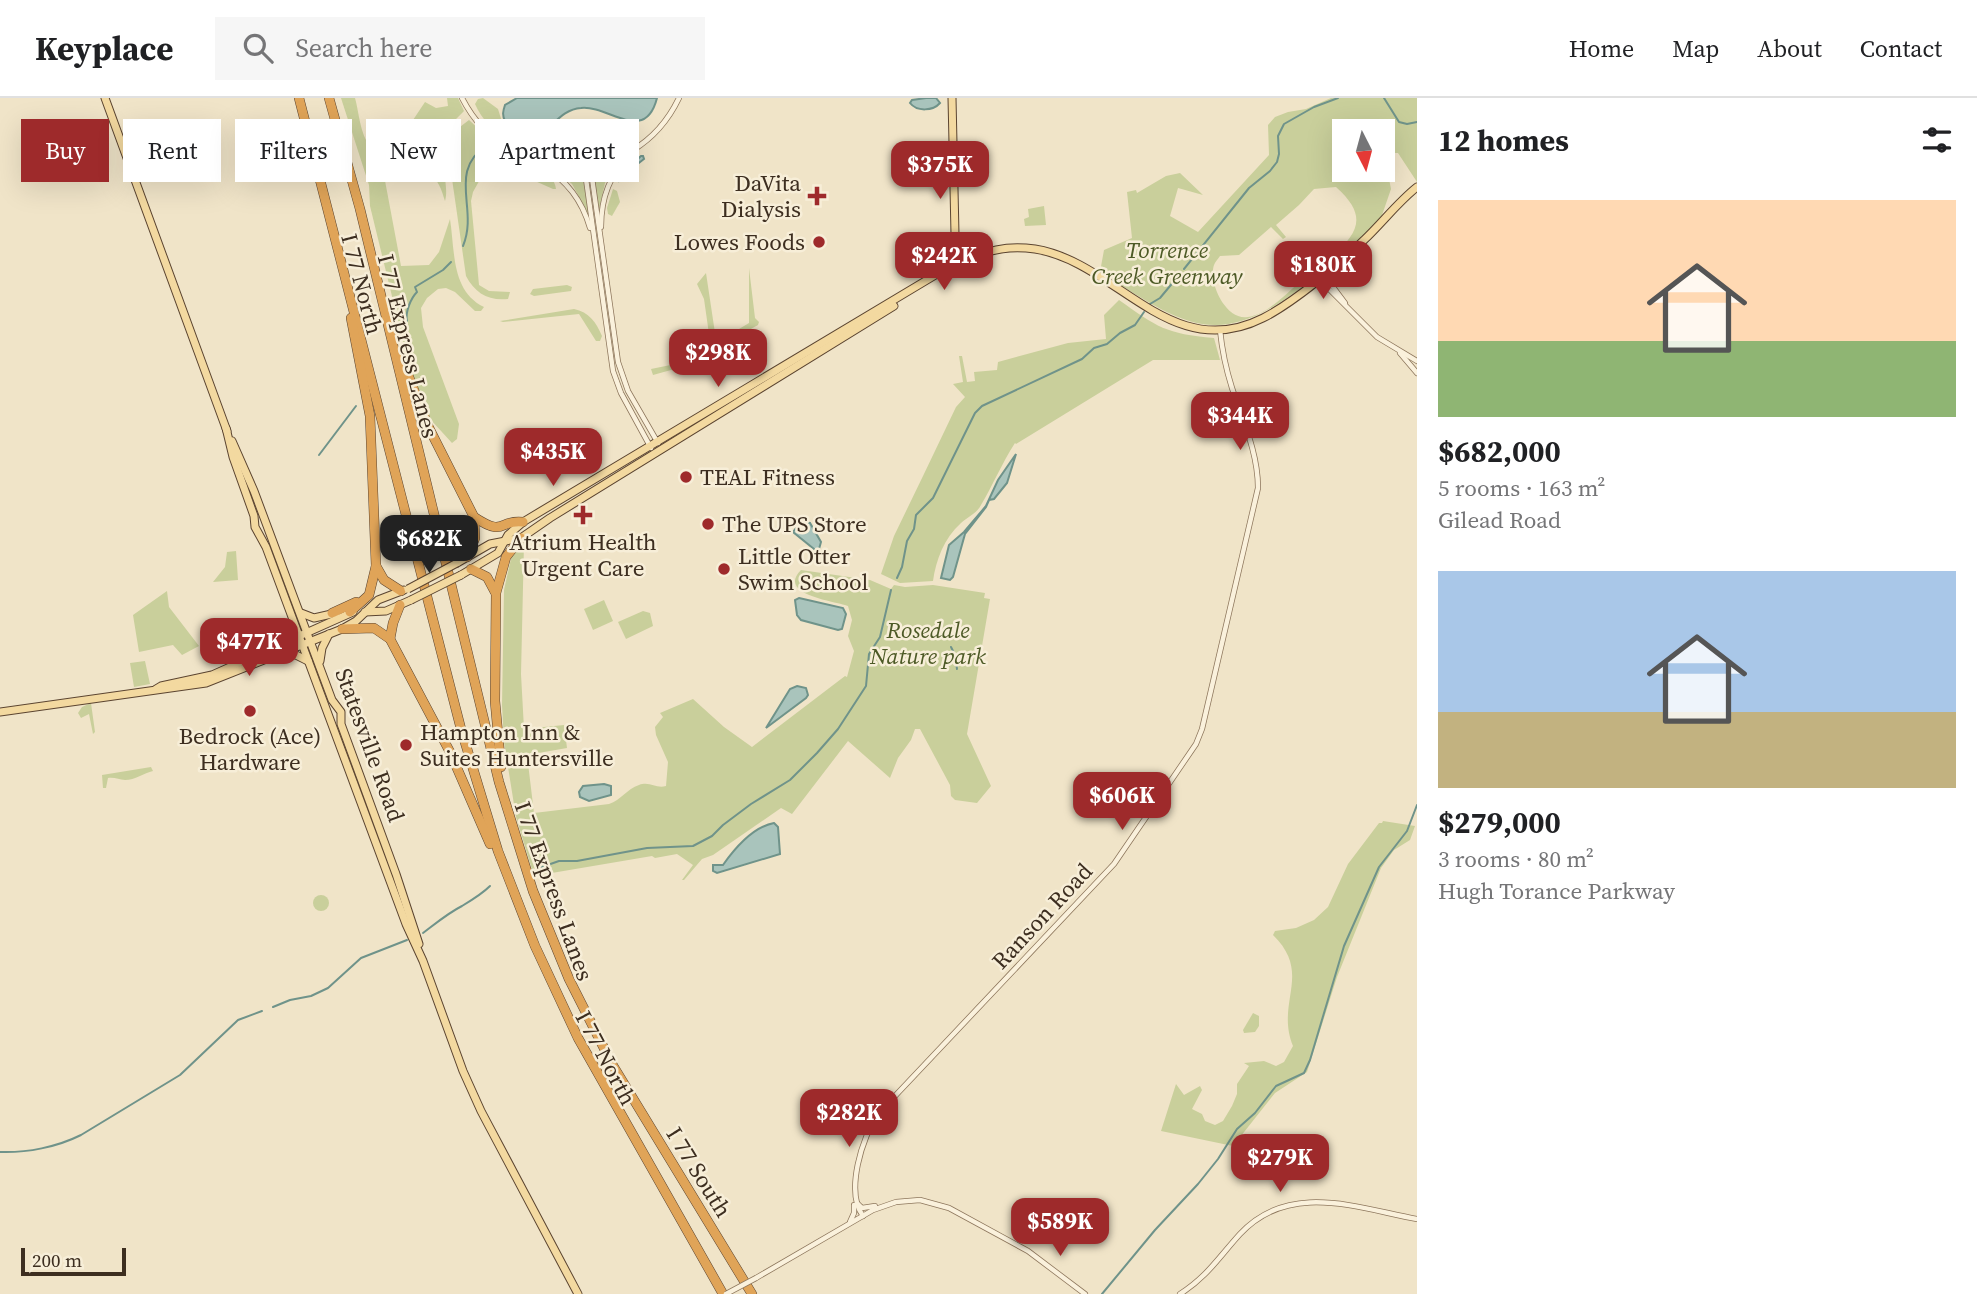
<!DOCTYPE html>
<meta charset="utf-8">
<style>
:root{--surface:#fff;--page:#f6f6f6;--text:#202124;--muted:#757577;--line:#e0e0e0;--accent:#9e2a2b}
body{margin:0;font-family:"Source Serif 4",serif;background:var(--page);color:var(--text);height:100vh;display:flex;flex-direction:column;font-size:26px;white-space:nowrap}
*{box-sizing:border-box;margin:0}
p{font-size:23px;color:var(--muted)}
.icon{flex:none;width:38px;height:38px;fill:none;stroke:currentColor;stroke-width:2;stroke-linecap:round;stroke-linejoin:round}
.map{position:relative;flex:1;overflow:hidden}
.drawer{display:flex;flex-direction:column;background:var(--surface);width:560px}
.drawer>*{flex:none}
.hud{position:absolute;left:21px;top:21px;width:665px;height:63px;display:flex;gap:14px}
.needle{width:46px;rotate:174deg}
.tools{position:absolute;left:1332px;top:21px;display:grid;gap:14px}
.tools a{display:grid;place-items:center;width:63px;height:63px;border-radius:0px;background:var(--surface);box-shadow:0 7px 28px #0002;font-size:35px}
.scale{position:absolute;left:21px;bottom:18px;width:105px;box-sizing:border-box;padding-left:7px;border:4px solid #3d2e20;border-top:0;font-size:19px;line-height:24px;white-space:nowrap;color:#3d2e20;-webkit-text-stroke:5px #f7eed8;paint-order:stroke}
.price{position:absolute;translate:-50% -60px;padding:0 16px;border-radius:14px;background:var(--accent);color:#fff;font-size:23px;line-height:46px;filter:drop-shadow(0 2px 4px #0008)}
.price::after{content:'';position:absolute;left:50%;top:42px;width:21px;height:16px;margin-left:-10px;background:inherit;clip-path:polygon(0 0,100% 0,50% 100%)}
.price.selected{background:#222;color:#fff}
ul{padding:0;list-style:none}
li{display:grid;align-content:center;gap:14px;height:371px;padding:0 21px}
li span{display:grid;place-items:center;height:217px;border-radius:0px;color:#555}
li>.icon{margin-inline-start:auto}
span .icon{width:126px;height:126px;fill:#fffc;stroke-width:1}
li b{font-size:30px}
h2{display:flex;justify-content:space-between;align-items:center;height:84px;padding:0 21px;font-size:30px}
.chip{padding:0 24px;border-radius:0px;background:var(--surface);box-shadow:0 7px 28px #0002;font-size:24px;line-height:63px}
.chip.selected{background:var(--accent);color:#fff}
header{display:flex;align-items:center;gap:42px;box-sizing:border-box;height:98px;padding:0 35px;background:var(--surface);border-bottom:2px solid var(--line)}
header strong{font-size:33px}
nav{display:flex;gap:38px;margin-inline-start:auto;font-size:24px}
.search{width:490px;height:63px;background:var(--page);display:flex;align-items:center;gap:18px;box-sizing:border-box;padding:0 24px;border-radius:0px;color:var(--muted);font-size:26px}
main{display:flex;flex:1;min-height:0}
.map>svg:first-child{display:block}
</style>
<header>
<strong>Keyplace</strong>
<div class="search"><svg class="icon" aria-label="search" viewBox="0 0 24 24"><circle cx="10" cy="10" r="6"/><path d="M15 15l6 6"/></svg>Search here</div>
<nav><a>Home</a><a>Map</a><a>About</a><a>Contact</a></nav>
</header>
<main>
<div class="map">
<svg width="1417" height="1196" viewBox="0 0 1417 1196">
<rect width="100%" height="100%" fill="#f0e4c8"/>
<g fill="#c9cf9b" fill-rule="evenodd">
<path d="M341,0H355C359,14 360,36 370,48C397,80 439,35 445,81C446,88 447,96 445,103C443,98 442,92 439,87C426,61 408,66 383,72L401,168L429,167L439,154L450,121C455,153 451,193 484,209L481,213H475L455,194L446,190L438,191L427,200L421,210L423,229L459,326L457,341L452,345L431,322L411,276L370,108L369,87Z"/>
<path d="M447,0H458L464,13L450,27L442,44L435,42L411,25L425,4L436,10L448,8Z"/>
<path d="M483,0L498,11L503,27L509,34L518,40L536,42L538,46L537,57C512,52 485,29 475,6L478,1Z"/>
<path d="M1331,0H1417V84L1398,55H1384L1391,91L1380,123L1325,171L1322,169C1351,140 1375,124 1336,89L1314,91L1299,107L1276,127L1286,139L1283,141L1271,129L1239,157L1220,158C1218,161 1215,164 1214,167C1208,185 1226,223 1248,219C1268,216 1287,195 1302,182L1306,186C1217,255 1184,227 1100,174L1104,152L1132,140L1127,94L1136,92L1137,95L1166,78L1180,75L1203,97L1178,90L1170,118L1198,134L1269,57L1268,27L1275,19L1288,14L1306,11ZM1344,33H1382V72H1344Z"/>
<path d="M469,22L498,49L473,94L471,103L479,187L489,193L510,194L508,201C488,203 475,195 466,178L448,53L456,32Z"/>
<path d="M509,58C524,65 555,73 556,91H553L535,83L533,77L527,71L504,73L503,65Z"/>
<path d="M617,65L605,85L598,117L594,73Z"/>
<path d="M556,72L582,75L589,117L572,86Z"/>
<path d="M613,91L617,93L620,104L612,118L608,116L607,110Z"/>
<path d="M1044,108L1046,127L1025,128L1024,121L1029,119L1028,111Z"/>
<path d="M749,170L755,220L759,224L758,227L722,247L714,248L693,271L681,273L671,272L653,277L651,271L695,262L710,243L704,201L697,186L706,175L715,235L713,238L719,243L749,225Z"/>
<path d="M567,187L572,189L571,193L534,198L530,196L533,191Z"/>
<path d="M1119,202C1157,229 1166,236 1214,240L1220,262H1153L1016,346L1015,345C1002,365 993,387 981,407C977,415 968,419 961,425C944,440 936,462 933,483L900,485L881,476L894,438L923,378L956,309L965,299L953,286L963,284L959,258H962L967,284L975,283L974,274L997,272L998,264L1068,245L1106,241L1104,217Z"/>
<path d="M574,211C589,214 596,224 602,238L600,243H596L579,216L503,224L500,223Z"/>
<path d="M524,445L521,576L524,631L564,627L567,650L527,657L534,715L609,706C621,702 627,691 639,687C650,683 656,691 666,688L668,664L656,637L655,629L663,619L660,615L693,601L724,629L752,649L845,578L847,579L854,553L848,538L852,522L848,508C836,503 776,497 801,472L870,482L891,491L894,487L905,489L933,487L985,495L984,500L990,501L967,636L991,688L977,705L955,702L951,698L950,687L920,631H915L911,642L898,660L890,680L848,643L792,716L781,710L713,757L702,761L684,782H682L693,767L677,756L655,760L652,758L534,778L516,719L504,644L502,607L504,492L512,456Z"/>
<path d="M236,453L238,482L213,484L225,469L227,454Z"/>
<path d="M167,493L169,509L199,548L182,557L173,547L139,554L133,517Z"/>
<path d="M604,502L613,523L593,532L584,511Z"/>
<path d="M643,513L650,515L653,528L626,541L618,524Z"/>
<path d="M145,563L150,586L134,589L130,565Z"/>
<path d="M91,605L95,634L93,636L89,616L81,620L78,615L82,609Z"/>
<path d="M151,669L153,673C144,675 135,682 125,682C119,682 115,679 108,680L106,690H103L102,677Z"/>
<path d="M1107,679L1116,681L1118,687L1116,692L1099,693L1098,689L1104,687Z"/>
<path d="M1134,684L1144,689L1143,701L1139,702V698L1129,694L1130,687Z"/>
<path d="M1383,723L1415,728L1410,742L1394,752L1381,770L1337,879L1307,974L1275,995L1233,1048L1161,1033L1176,986L1184,997L1200,988L1202,992L1192,1011L1202,1016L1205,1023L1215,1027L1223,1023L1232,1008L1237,996V986L1249,968L1244,965L1264,963L1276,968L1284,964L1293,948C1275,904 1313,876 1273,837L1275,833L1296,830L1314,822L1328,809L1348,766L1379,725H1382Z"/>
<circle cx="321" cy="805" r="8"/>
<path d="M1253,915L1259,918V928L1255,934L1244,935L1243,932Z"/>
</g>
<g fill="#a9c4bc" stroke="#6f938a" stroke-width="2">
<path d="M517,0H657C645,47 609,7 581,10C563,11 554,27 541,36C529,45 511,35 505,23C502,17 503,13 505,7Z"/>
<path d="M926,0H936L940,5C933,13 917,14 910,5L912,2Z"/>
<path d="M641,58H643L644,61L635,68L633,81L620,83L632,66Z"/>
<path d="M1016,356L1007,385L994,401L989,402L986,409L965,436L953,479L950,482L941,480L949,447L964,434L986,408L998,382Z"/>
<path d="M804,424L810,425L821,444L819,451H814L793,434L799,426Z"/>
<path d="M799,500L843,510L846,516L842,531L838,532L801,522L797,517L795,502Z"/>
<path d="M797,588L806,590L808,597L806,600L766,630L790,591Z"/>
<path d="M604,686L611,688V697L589,703L580,699L579,694L583,688Z"/>
<path d="M774,725L778,729L780,756L717,775L713,773V767H723C735,750 753,729 774,725Z"/>
</g>
<g fill="none" stroke-linecap="round" stroke-linejoin="round">
<g stroke="#6f938a" stroke-width="2">
<path d="M1384,0L1399,24L1407,26L1417,24"/>
<path d="M498,36L507,27"/>
<path d="M463,148C479,110 446,74 488,46"/>
<path d="M1184,171L1249,90L1270,73L1277,64L1279,56L1278,38L1284,26L1314,9L1338,0"/>
<path d="M1150,206L1160,200L1180,176"/>
<path d="M407,223C405,214 411,200 417,194L415,189L443,172L451,164"/>
<path d="M319,357L356,308"/>
<path d="M897,480L902,469L907,443L914,431L916,417L933,400L975,315L982,308L1082,261L1094,250L1107,246L1120,235L1135,227L1144,214"/>
<path d="M951,549L955,557L957,571"/>
<path d="M539,770L559,763H577L647,750L693,748L712,738L723,727L751,706L790,682L817,655L838,631L866,588L869,556L880,539L891,492"/>
<path d="M423,835C435,826 448,815 462,808C472,802 482,796 490,788"/>
<path d="M273,909L290,902L311,898L328,890L361,860L407,842"/>
<path d="M0,1054C27,1055 57,1049 81,1037L180,977L238,922L262,913"/>
<path d="M1102,1196L1155,1132L1198,1086L1218,1061L1237,1031L1255,1015L1276,988L1304,975L1310,962L1344,848L1379,769L1407,733L1417,707"/>
</g>
<g stroke="#8d765c" stroke-width="6">
<g id="minor">
<path d="M462,0C508,90 634,94 679,0"/>
<path d="M542,67C567,83 582,102 590,130"/>
<path d="M587,68L585,74L613,273L621,295L651,350"/>
<path d="M587,69L591,73L618,264L628,293L658,345"/>
<path d="M601,129C601,99 610,77 630,55"/>
<path d="M1322,180L1326,188L1377,239L1417,263"/>
<path d="M1326,183L1330,185L1345,205"/>
<path d="M1400,255L1417,275"/>
<path d="M858,1106L862,1110L875,1108"/>
<path d="M863,1118C845,1094 862,1039 878,1016L1114,766L1196,646L1202,631L1258,390C1258,355 1243,323 1232,290C1226,271 1222,252 1220,232"/>
<path d="M850,1124L854,1115V1107"/>
<path d="M756,1180L873,1112L896,1104L920,1102L949,1110L1028,1153L1085,1196"/>
<path d="M1180,1196C1207,1179 1219,1159 1240,1136C1289,1083 1357,1110 1417,1121"/>
</g>
</g>
<g stroke="#5b4430" stroke-width="9">
<g id="major">
<path d="M105,0L227,333"/>
<path d="M952,0L955,136L959,166"/>
<path d="M226,330L233,359L254,418L255,429L266,449L406,826L423,863L463,973L481,1013L578,1196"/>
<path d="M232,343L254,393L332,602L341,614V626L396,776L419,846"/>
<path d="M457,465L490,446L521,440L550,420L894,208"/>
<path d="M461,477L498,455L508,437L523,424L952,167C961,165 969,161 977,158C995,150 1015,148 1035,151C1117,164 1170,267 1263,220C1293,205 1340,166 1364,142C1382,125 1398,104 1417,89"/>
<path d="M365,514L386,513L411,502"/>
<path d="M301,515L314,520L336,515"/>
<path d="M283,556L296,557L308,563"/>
<path d="M320,563L322,550L329,536"/>
<path d="M156,591L161,588L212,577L353,514"/>
<path d="M0,614L206,585L342,531L356,523L378,502L404,492"/>
</g>
</g>
<g stroke="#5b4430" stroke-width="10">
<g id="highway">
<path d="M299,0L461,631L498,753L535,848L578,940L723,1196"/>
<path d="M329,0L360,111L499,684L533,793L569,881L612,966L752,1196"/>
<path d="M401,259L428,328L474,419L475,440L467,459"/>
<path d="M474,419C506,440 498,421 523,424"/>
<path d="M376,468L384,482L401,493"/>
<path d="M471,471L487,479L495,494"/>
<path d="M350,514L369,497L376,468L370,318L351,220"/>
<path d="M332,515L356,504"/>
<path d="M342,531L374,530L390,541L450,654L490,746"/>
<path d="M390,541L393,525L400,507"/>
<path d="M501,669L495,603L496,495L506,459L521,440"/>
</g>
</g>
<use href="#minor" stroke="#faf1dc" stroke-width="4.5"/>
<use href="#major" stroke="#f3d9a0" stroke-width="7"/>
<use href="#highway" stroke="#e0a458" stroke-width="9"/>
<g stroke="#8d765c" stroke-width="6" stroke-linecap="butt">
<path id="minor-bridge" d="M726,1196L756,1180"/>
</g>
<g stroke="#5b4430" stroke-width="9" stroke-linecap="butt">
<g id="major-bridge">
<path d="M408,491L457,465"/>
<path d="M411,502L461,477"/>
</g>
</g>
<use href="#minor-bridge" stroke="#faf1dc" stroke-width="4.5"/>
<use href="#major-bridge" stroke="#f3d9a0" stroke-width="7"/>
</g>
<g fill="#9e2a2b" stroke="#f7eed8" stroke-width="2.5">
<path d="M813.5 87.5h7v7h7v7h-7v7h-7v-7h-7v-7h7z"/>
<circle cx="819" cy="144" r="7"/>
<circle cx="686" cy="379" r="7"/>
<path d="M579.5 406.5h7v7h7v7h-7v7h-7v-7h-7v-7h7z"/>
<circle cx="708" cy="426" r="7"/>
<circle cx="724" cy="471" r="7"/>
<circle cx="250" cy="613" r="7"/>
<circle cx="406" cy="647" r="7"/>
</g>
<g text-anchor="middle" stroke-width="5" stroke-linejoin="round" paint-order="stroke">
<g font-size="23" fill="#3d2e20" stroke="#f7eed8" text-anchor="start">
<text x="801" y="93" text-anchor="end">DaVita<tspan x="801" dy="26">Dialysis</tspan></text>
<text x="805" y="152" text-anchor="end">Lowes Foods</text>
<text x="700" y="387">TEAL Fitness</text>
<text x="722" y="434">The UPS Store</text>
<text x="583" y="452" text-anchor="middle">Atrium Health<tspan x="583" dy="26">Urgent Care</tspan></text>
<text x="738" y="466">Little Otter<tspan x="738" dy="26">Swim School</tspan></text>
<text x="420" y="642">Hampton Inn &amp;<tspan x="420" dy="26">Suites Huntersville</tspan></text>
<text x="250" y="646" text-anchor="middle">Bedrock (Ace)<tspan x="250" dy="26">Hardware</tspan></text>
</g>
<g font-size="23" font-style="italic" fill="#4d5a26" stroke="#f7eed8">
<text x="1167" y="160">Torrence<tspan x="1167" dy="26">Creek Greenway</tspan></text>
<text x="928" y="540">Rosedale<tspan x="928" dy="26">Nature park</tspan></text>
</g>
<g font-size="23" fill="#3d2e20" stroke="#f7eed8">
<text transform="translate(362 186) rotate(75)" y="8">I 77 North</text>
<text transform="translate(408 248) rotate(76)" y="8">I 77 Express Lanes</text>
<text transform="translate(370 647) rotate(70)" y="8">Statesville Road</text>
<text transform="translate(554 793) rotate(70)" y="8">I 77 Express Lanes</text>
<text transform="translate(1042 818) rotate(-47)" y="8">Ranson Road</text>
<text transform="translate(606 960) rotate(62)" y="8">I 77 North</text>
<text transform="translate(699 1074) rotate(58)" y="8">I 77 South</text>
</g>
</g>
</svg>
<div class="tools">
<a><svg class="needle" viewBox="-14 -14 28 28"><path d="M0-13l5 13h-10z" fill="#e53935"/><path d="M0 13l5-13h-10z" fill="#757577"/></svg></a>
</div>
<div class="scale">200 m</div>
<b class="price" style="left:940px;top:103px">$375K</b>
<b class="price" style="left:944px;top:194px">$242K</b>
<b class="price" style="left:1323px;top:203px">$180K</b>
<b class="price" style="left:718px;top:291px">$298K</b>
<b class="price" style="left:1240px;top:354px">$344K</b>
<b class="price" style="left:553px;top:390px">$435K</b>
<b class="price selected" style="left:429px;top:477px">$682K</b>
<b class="price" style="left:249px;top:580px">$477K</b>
<b class="price" style="left:1122px;top:734px">$606K</b>
<b class="price" style="left:849px;top:1051px">$282K</b>
<b class="price" style="left:1280px;top:1096px">$279K</b>
<b class="price" style="left:1060px;top:1160px">$589K</b>
<div class="hud">
<a class="chip selected">Buy</a>
<a class="chip">Rent</a>
<a class="chip">Filters</a>
<a class="chip">New</a>
<a class="chip">Apartment</a>
</div>
</div>
<section class="drawer">
<h2>12 homes<svg class="icon" aria-label="filters" viewBox="0 0 24 24"><path d="M4 7h16M4 17h16"/><circle cx="9" cy="7" r="2"/><circle cx="15" cy="17" r="2"/></svg></h2>
<ul>
<li><span style="background:linear-gradient(#ffd9b3 65%,#8fb573 0)"><svg class="icon" aria-label="home" viewBox="0 0 24 24"><path d="M3 11l9-7 9 7M6 9v11h12V9"/></svg></span><div><b>$682,000</b><p>5 rooms · 163 m²</p><p>Gilead Road</p></div></li>
<li><span style="background:linear-gradient(#a9c7e8 65%,#c2b280 0)"><svg class="icon" aria-label="home" viewBox="0 0 24 24"><path d="M3 11l9-7 9 7M6 9v11h12V9"/></svg></span><div><b>$279,000</b><p>3 rooms · 80 m²</p><p>Hugh Torance Parkway</p></div></li>
</ul>
</section>
</main>
